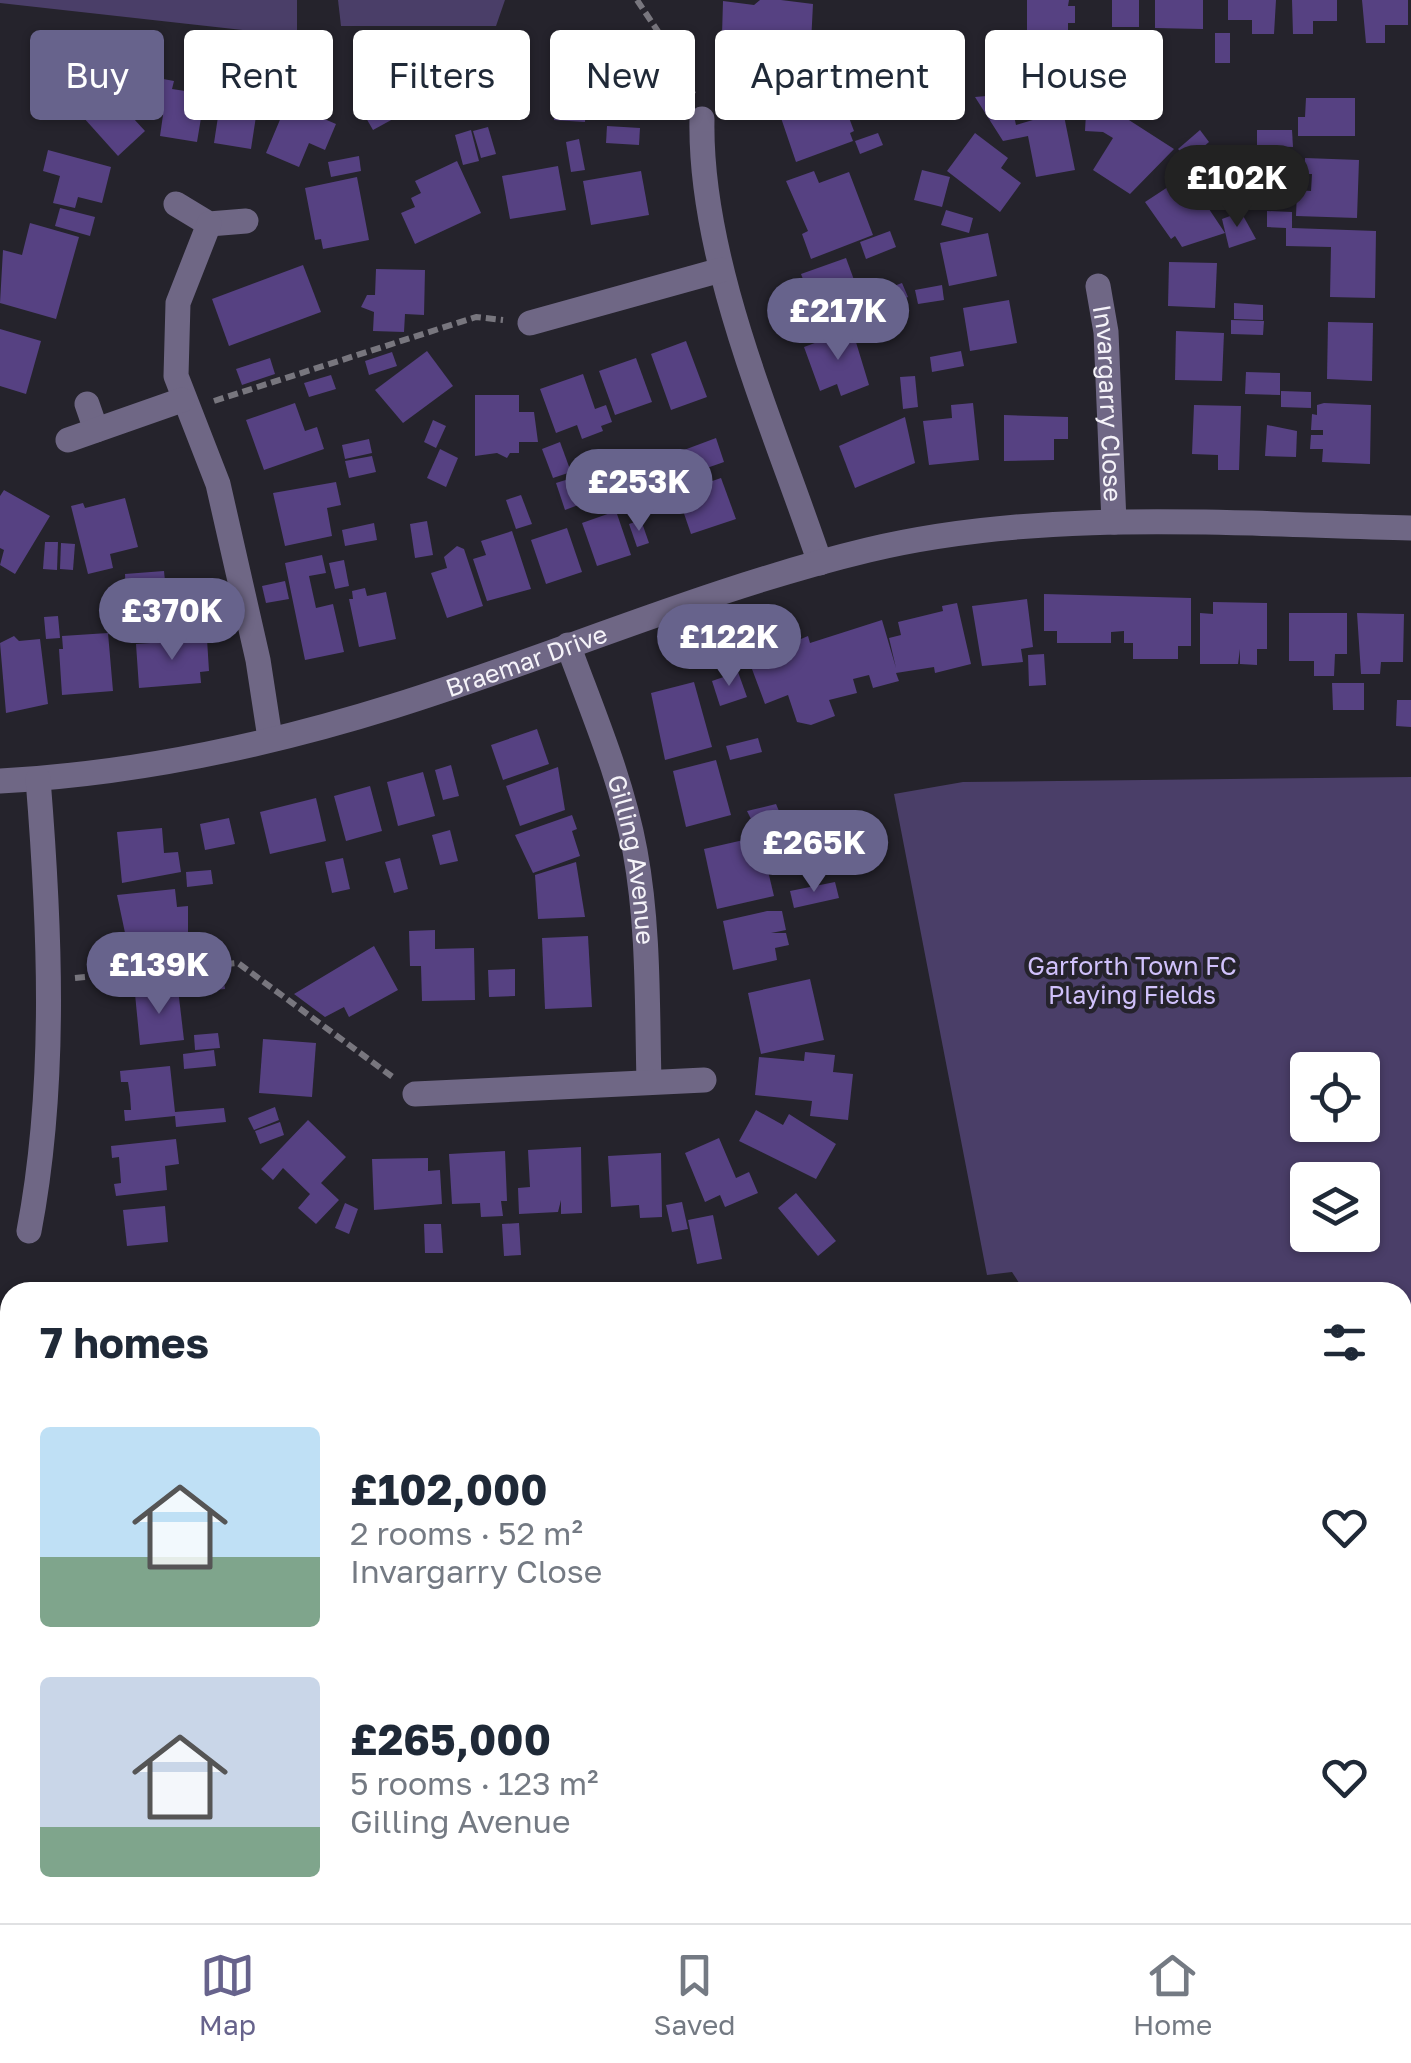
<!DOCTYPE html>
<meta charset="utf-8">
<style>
:root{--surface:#fff;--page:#f6f6f7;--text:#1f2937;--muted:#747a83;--line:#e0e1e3;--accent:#67638c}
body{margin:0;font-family:"Golos Text",sans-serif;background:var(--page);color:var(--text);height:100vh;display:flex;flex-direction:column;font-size:38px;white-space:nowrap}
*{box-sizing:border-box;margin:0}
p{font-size:32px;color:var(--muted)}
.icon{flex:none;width:55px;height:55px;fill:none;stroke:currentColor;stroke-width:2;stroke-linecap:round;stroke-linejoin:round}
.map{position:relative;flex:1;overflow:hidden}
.details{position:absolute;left:0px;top:1282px;width:1412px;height:642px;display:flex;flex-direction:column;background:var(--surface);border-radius:30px 30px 0 0;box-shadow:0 2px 8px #0004}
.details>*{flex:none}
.hud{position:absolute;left:30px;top:30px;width:1352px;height:90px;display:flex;gap:20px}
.tools{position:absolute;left:1290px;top:1052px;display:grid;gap:20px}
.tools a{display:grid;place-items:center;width:90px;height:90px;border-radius:10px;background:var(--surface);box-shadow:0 2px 8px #0004;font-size:50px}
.price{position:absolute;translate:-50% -85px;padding:0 22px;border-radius:35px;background:var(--accent);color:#fff;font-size:32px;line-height:65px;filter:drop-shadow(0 2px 5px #0008)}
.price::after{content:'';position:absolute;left:50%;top:60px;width:30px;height:22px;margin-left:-15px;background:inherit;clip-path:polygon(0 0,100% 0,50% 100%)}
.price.on{background:#222;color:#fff}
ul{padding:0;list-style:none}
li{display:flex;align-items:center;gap:30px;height:250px;padding:0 40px}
li span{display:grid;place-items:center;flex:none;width:280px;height:200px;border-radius:10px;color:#555}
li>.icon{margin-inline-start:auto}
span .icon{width:120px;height:120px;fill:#fffc;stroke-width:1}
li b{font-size:42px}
h2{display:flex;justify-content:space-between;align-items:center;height:120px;padding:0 40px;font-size:42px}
.pill{padding:0 35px;border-radius:10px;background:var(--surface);box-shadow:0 2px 8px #0004;font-size:35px;line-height:90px}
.pill.on{background:var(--accent);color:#fff}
.menu{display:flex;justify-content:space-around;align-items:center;height:140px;border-top:2px solid var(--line);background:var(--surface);font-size:28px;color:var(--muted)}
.menu a{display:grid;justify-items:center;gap:5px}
.menu .on{color:var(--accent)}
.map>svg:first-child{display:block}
</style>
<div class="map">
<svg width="1411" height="1923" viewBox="0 0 1411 1923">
<rect width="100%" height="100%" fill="#25232c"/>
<g fill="#4a3e68" fill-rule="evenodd">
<path d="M0,0H297V36L0,3Z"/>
<path d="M338,0H505L496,26H341Z"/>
<path d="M1411,777V1745L1403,1830L1402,1292H1025L1012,1272L987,1275L894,794L963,782ZM1362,1070V1125H1308V1070ZM1362,1180V1235H1308V1180Z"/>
</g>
<g fill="#564182">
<path d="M781,0L813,4L811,43L752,40L753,31H746V36L722,35L723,1L754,5L760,0Z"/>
<path d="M1027,0H1069L1068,6H1075V23H1068V53H1027Z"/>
<rect x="1112" y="0" width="27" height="27"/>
<path d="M1155,0H1203V29L1155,28Z"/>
<path d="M1228,0H1276L1274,34H1252V20H1228Z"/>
<path d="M1292,0H1337V21H1313V34H1293Z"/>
<path d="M1362,0H1408V25H1385V43H1366Z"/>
<rect x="1215" y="33" width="15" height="30"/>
<rect x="1145" y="39" width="16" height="31"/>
<path d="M207,51L223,53L218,87L201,84Z"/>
<path d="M1074,52H1105V83L1074,82Z"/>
<path d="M133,56L142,87L122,92L111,84L106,63Z"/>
<path d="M278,62L294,69L283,95L267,88Z"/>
<path d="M597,71L644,74L643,110L594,108Z"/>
<path d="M147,76L174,81L172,89L205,94L197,142L160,136L163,115L153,114Z"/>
<path d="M773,80H804L810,95L782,106Z"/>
<path d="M836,83L854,131L850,133L853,141L796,162L779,112L830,93L827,87Z"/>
<path d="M388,86L404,113L373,130L358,104Z"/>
<path d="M110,93L145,131L118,156L83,117Z"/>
<path d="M1009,94L1016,125L1063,111L1075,170L1036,177L1028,136L1003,141L975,97Z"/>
<path d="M1087,95L1105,96L1104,104L1174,149L1130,194L1093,170L1113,138L1103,132L1085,131Z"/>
<path d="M221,97L258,103L251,149L214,143Z"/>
<path d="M1306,98H1355V136H1298V117H1305Z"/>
<path d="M287,103L336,124L325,150L309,143L299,167L266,153Z"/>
<path d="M554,103L586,104L585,122L554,120Z"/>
<path d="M607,126L640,128L639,145L606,143Z"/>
<path d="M488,127L496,154L481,158L473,131Z"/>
<path d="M471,130L479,161L463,165L455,135Z"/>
<path d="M1200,130L1209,142L1188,160L1178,149Z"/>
<path d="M1257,130H1292L1293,147L1257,146Z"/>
<path d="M878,133L883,145L860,154L855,141Z"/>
<path d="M975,133L1008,158L1001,168L1021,183L1000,212L947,171Z"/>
<path d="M579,139L585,170L571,172L566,142Z"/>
<path d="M48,150L111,167L102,203L78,197L75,208L53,203L60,176L43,171Z"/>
<path d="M359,156L361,171L331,177L328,162Z"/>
<path d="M1305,158L1359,160L1357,218L1296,216L1297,190L1311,191L1312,174H1304Z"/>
<path d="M457,161L481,213L415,244L401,213L415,207L411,198L421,193L415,181Z"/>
<path d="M558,166L566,210L510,219L502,176Z"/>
<path d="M1200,166L1211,182L1197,191L1225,233L1182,247L1175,236L1171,239L1145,202Z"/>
<path d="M922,170L950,177L942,207L914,200Z"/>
<path d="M641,171L649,215L591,225L583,181Z"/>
<path d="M814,171L819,183L849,172L873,235L811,259L802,234L808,231L786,181Z"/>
<path d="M357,177L369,240L323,249L321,239L315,240L305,188Z"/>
<path d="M60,208L95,217L90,236L55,226Z"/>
<path d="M946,210L973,218L969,233L941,225Z"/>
<path d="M1267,211L1292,212V228L1376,231L1375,298L1330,297L1331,247L1286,246V228L1267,227Z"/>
<path d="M1241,212L1256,239L1229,248L1222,219Z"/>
<path d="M30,223L79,237L56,319L0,303L3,250L22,255Z"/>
<path d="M890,231L896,247L866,259L860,242Z"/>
<path d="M988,233L997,276L949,286L940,243Z"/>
<path d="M846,258L861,299L817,315L801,274Z"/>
<path d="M1169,262L1217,263L1215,308L1168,306Z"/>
<path d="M303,265L321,312L229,346L212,299Z"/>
<path d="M376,269L425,270L424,315L405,314L404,332L373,331L374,312L361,307L367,295H375Z"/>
<path d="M902,283L908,297L883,307L887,319L862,329L857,316L880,307L875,293Z"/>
<path d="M942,285L944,300L918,304L915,290Z"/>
<path d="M1009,300L1017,343L970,351L963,308Z"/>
<path d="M1234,303L1263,305V320L1234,319Z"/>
<path d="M1231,320L1264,321L1263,335L1231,334Z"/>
<path d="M1328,322L1373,323L1372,381L1327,379Z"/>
<path d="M0,329L41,341L26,394L0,386Z"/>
<path d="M852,329L869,385L841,396L837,384L820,391L804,347Z"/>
<path d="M1176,331L1224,333L1222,381L1175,380Z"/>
<path d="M686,341L707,397L671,410L651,354Z"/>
<path d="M427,351L453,386L403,423L375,390Z"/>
<path d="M961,351L964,366L932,372L930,357Z"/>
<path d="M392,352L397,366L369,375L365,361Z"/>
<path d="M270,358L275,374L242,385L236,369Z"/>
<path d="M636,358L652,402L615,415L599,371Z"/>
<path d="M1246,372L1280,373V395L1245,394Z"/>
<path d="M583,374L595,409L606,405L612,422L601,426L603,431L582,439L577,425L556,433L540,389Z"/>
<path d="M331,375L336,389L309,397L304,383Z"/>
<path d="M915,376L918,407L903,409L900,377Z"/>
<path d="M1281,391L1311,392V408L1281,407Z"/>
<path d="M475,395H519V412H534L538,442H519V453H510L507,458L497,453L475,456Z"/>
<path d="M295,403L305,431L317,427L324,449L264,470L246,420Z"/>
<path d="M973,403L979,460L929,465L923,421L952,418L951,405Z"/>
<path d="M1324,403L1371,405L1370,464L1322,462L1323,449H1310L1311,435H1323V430H1311L1312,414L1317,415V405Z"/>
<path d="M1194,405L1241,406L1239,470H1218V455L1192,454Z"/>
<path d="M1004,415L1068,417V439H1054V460L1004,461Z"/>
<path d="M905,417L915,463L855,488L839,446Z"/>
<path d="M433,420L446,426L436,448L424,442Z"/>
<path d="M1267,425L1297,431L1296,457L1265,456Z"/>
<path d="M716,438L724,462L684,476L676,453Z"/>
<path d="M369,439L372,453L345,459L342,445Z"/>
<path d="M560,442L571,472L553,478L542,449Z"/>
<path d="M440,449L458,458L446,487L427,478Z"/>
<path d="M372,456L376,472L349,478L345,461Z"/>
<path d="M572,478L581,504L565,510L556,483Z"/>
<path d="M721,478L736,519L691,534L677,493Z"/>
<path d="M336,482L341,505L327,508L332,536L285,546L273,493Z"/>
<path d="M647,489L653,506L628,515L622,498Z"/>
<path d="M4,490L50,516L15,574L0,565L4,550L0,548V496Z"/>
<path d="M521,495L532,524L516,529L506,500Z"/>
<path d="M125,498L138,547L110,554L113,568L88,574L71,506L83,503L85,508Z"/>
<path d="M616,511L631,555L597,566L582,523Z"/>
<path d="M641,520L649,543L637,547L629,524Z"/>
<path d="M427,521L433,555L415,558L410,524Z"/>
<path d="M374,523L377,540L345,546L342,530Z"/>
<path d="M567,528L582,572L546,584L531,540Z"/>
<path d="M512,531L531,589L487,601L473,559L486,555L481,541Z"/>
<path d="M45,542H58L57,570L43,569Z"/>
<path d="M61,543L75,544L73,570L60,569Z"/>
<path d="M457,546L464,549L483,606L447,618L431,573L447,568L444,557Z"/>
<path d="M322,555L326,573L309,576L316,608L333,604L344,652L305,660L285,563Z"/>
<path d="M344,560L349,586L335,589L329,563Z"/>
<path d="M164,571L166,591L126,594L125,574Z"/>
<path d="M285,581L289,599L266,603L262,586Z"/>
<path d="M365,588L367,596L386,592L396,639L359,647L349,599H353L352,591Z"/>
<path d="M1044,594L1191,598V646H1178V659H1133V643H1124V631L1111,632V643H1057V631H1044Z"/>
<path d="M1027,599L1033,647L1021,649L1023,662L982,666L972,606Z"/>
<path d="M1213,602L1267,603V649H1257V665L1240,664V649L1238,664H1200V613L1213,614Z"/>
<path d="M957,603L971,664L935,673L934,667L896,673L899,681L873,688L869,675L853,679L857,693L829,700L835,716L811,725L797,722L788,695L765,704L749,661L808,636L810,643L882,620L896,668L889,638L901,635L898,622L943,611L942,606Z"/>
<path d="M1289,613H1347V654H1335L1334,676H1314V661H1289Z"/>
<path d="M1357,613L1404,614L1403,662H1381L1380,674H1361Z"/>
<path d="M58,616L60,638L46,639L44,617Z"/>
<path d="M108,633L113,691L62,695L59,649H63L62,636Z"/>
<path d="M14,636L19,641L40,639L48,704L6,713L0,643Z"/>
<path d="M207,639L209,671L200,672L201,683L139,688L136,644Z"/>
<path d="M1044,654L1046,685L1029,686L1028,655Z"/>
<path d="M738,672L747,697L720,706L712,681Z"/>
<path d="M694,682L712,747L665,760L651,693Z"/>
<path d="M1332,683H1364V710H1333Z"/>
<path d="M1397,700H1411V727L1396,726Z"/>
<path d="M537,729L549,764L503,780L491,745Z"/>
<path d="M758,738L762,752L730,760L726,746Z"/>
<path d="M716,760L731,815L686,827L673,771Z"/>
<path d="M451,765L459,796L443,800L435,770Z"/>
<path d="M558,767L565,810L520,826L506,786Z"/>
<path d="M423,772L435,816L398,826L387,782Z"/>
<path d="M370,786L382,831L346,841L334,796Z"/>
<path d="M316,798L326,841L270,854L260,812Z"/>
<path d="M776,804L787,830L760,837L747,811Z"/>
<path d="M572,815L577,829L572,831L580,856L533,873L515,835Z"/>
<path d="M229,818L235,844L205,850L200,824Z"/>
<path d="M162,828L164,853L178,852L181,872L122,883L117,832Z"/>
<path d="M450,830L458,861L440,865L432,835Z"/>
<path d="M748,839L762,846L774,896L717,909L704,849Z"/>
<path d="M343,858L350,889L332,893L325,862Z"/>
<path d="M400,858L408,889L394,893L385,862Z"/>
<path d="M576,862L585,917L538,919L535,875Z"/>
<path d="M211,870L213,884L187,887L186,872Z"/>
<path d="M835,882L839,898L794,908L790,891Z"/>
<path d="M175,889L177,907L188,906V949L124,958L123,947H128L117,895Z"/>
<path d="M767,911H782L786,930L771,933H786L789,945L775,948L777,960L733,970L723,921Z"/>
<path d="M435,930V949L474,948L475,1000L422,1001L421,966H410L409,931Z"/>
<path d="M588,936L592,1007L545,1009L542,938Z"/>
<path d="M224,944L226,960L193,963L192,947Z"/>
<path d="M374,946L398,990L349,1017L344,1007L325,1017L294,994Z"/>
<path d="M515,969V996L489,997L488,970Z"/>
<path d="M223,973L225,989L192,992L190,977Z"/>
<path d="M810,979L824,1040L761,1054L748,993Z"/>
<path d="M178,989L184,1040L140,1045L135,994Z"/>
<path d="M218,1033L220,1048L195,1050L194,1035Z"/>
<path d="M263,1039L316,1043L312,1097L259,1093Z"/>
<path d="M214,1050L216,1066L184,1069L183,1054Z"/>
<path d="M805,1052L835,1055L833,1072L853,1074L848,1120L810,1116L812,1101L755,1095L759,1057L804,1061Z"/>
<path d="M170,1066L175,1112L224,1108L226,1122L176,1127L175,1116L125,1121L124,1110H131L130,1095L128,1082H121L120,1071Z"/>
<path d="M275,1107L279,1120L254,1130L248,1118Z"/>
<path d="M756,1110L783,1125L789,1114L836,1144L816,1179L739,1141Z"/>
<path d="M308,1120L346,1157L321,1183L339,1200L316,1224L298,1208L310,1194L283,1168L273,1180L261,1169Z"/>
<path d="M280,1122L284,1135L260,1144L255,1131Z"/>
<path d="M719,1138L736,1178L749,1172L758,1193L725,1207L720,1195L705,1202L685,1153Z"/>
<path d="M176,1139L179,1164L165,1166L167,1190L116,1196L114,1184L121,1183L119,1157L112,1158L111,1146Z"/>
<path d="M581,1147L582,1213L561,1214V1200L558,1212L519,1214L518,1188L530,1187L528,1150Z"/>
<path d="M505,1151L507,1201H501L503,1216L481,1217L480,1203L452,1204L449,1154Z"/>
<path d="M661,1153L662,1217L640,1218L639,1205L611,1207L608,1156Z"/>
<path d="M428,1158V1171L440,1170L442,1204L374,1210L372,1159Z"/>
<path d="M796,1193L836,1241L818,1256L778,1208Z"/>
<path d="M682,1202L688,1229L672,1232L666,1205Z"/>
<path d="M345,1203L358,1209L349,1234L335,1228Z"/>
<path d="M165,1206L168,1242L127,1246L123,1210Z"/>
<path d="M713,1215L722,1259L697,1264L688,1220Z"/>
<path d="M519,1223L521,1255L504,1256L502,1224Z"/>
<path d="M424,1224H441L443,1253H425Z"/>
<path d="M10,1473V1915L1085,1916L1062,1923H0V1476Z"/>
</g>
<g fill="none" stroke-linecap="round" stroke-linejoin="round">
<g stroke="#78767e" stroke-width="6" stroke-dasharray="10 5" stroke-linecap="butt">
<path d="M637,0L685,72L693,94"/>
<path d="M214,401L476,317L503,320"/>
<path d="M75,978L238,963L394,1078"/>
</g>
<g stroke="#6f6785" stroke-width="15">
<path d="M0,1448L10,1447"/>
<path d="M1329,1915L1330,1923"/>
</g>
<g stroke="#6f6785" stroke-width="25">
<path d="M702,119C699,262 774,426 820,563"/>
<path d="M176,204L209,224L246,221"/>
<path d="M209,224L178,303L176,376L218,484L258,660L270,738"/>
<path id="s1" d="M1098,286L1106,332L1114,522"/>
<path d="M530,323L721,270"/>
<path d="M87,404L96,430"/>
<path d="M68,440L182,400"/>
<path id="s2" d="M568,645C593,713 622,780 635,851C649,927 647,1005 649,1082"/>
<path id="s3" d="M0,781C131,774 269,745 394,706C552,657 706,589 868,550C1044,508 1231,524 1411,528"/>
<path d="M415,1094L704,1080"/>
<path d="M29,1231C57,1084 50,927 38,779"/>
</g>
</g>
<g text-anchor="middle" stroke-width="9" stroke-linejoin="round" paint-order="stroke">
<g font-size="25" fill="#f5f3f9" stroke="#25232c">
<text dy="9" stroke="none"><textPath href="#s1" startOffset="118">Invargarry Close</textPath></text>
<text dy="9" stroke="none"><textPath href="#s3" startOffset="542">Braemar Drive</textPath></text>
<text dy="9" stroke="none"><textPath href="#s2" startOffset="225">Gilling Avenue</textPath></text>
</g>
<g font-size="25" fill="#d0c1fb" stroke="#25232c">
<text x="1132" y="975">Garforth Town FC<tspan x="1132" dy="29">Playing Fields</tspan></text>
</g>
</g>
</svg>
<div class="tools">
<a><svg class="icon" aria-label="locate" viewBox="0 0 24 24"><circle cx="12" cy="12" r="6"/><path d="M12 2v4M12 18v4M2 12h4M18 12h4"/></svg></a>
<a><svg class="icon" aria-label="layers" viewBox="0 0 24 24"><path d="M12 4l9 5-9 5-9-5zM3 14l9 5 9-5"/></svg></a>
</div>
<b class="price on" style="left:1237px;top:230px">£102K</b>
<b class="price" style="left:838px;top:363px">£217K</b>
<b class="price" style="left:639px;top:534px">£253K</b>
<b class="price" style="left:172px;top:663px">£370K</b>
<b class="price" style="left:729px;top:689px">£122K</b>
<b class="price" style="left:814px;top:895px">£265K</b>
<b class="price" style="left:159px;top:1017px">£139K</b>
<div class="hud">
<a class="pill on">Buy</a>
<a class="pill">Rent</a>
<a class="pill">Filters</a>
<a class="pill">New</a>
<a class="pill">Apartment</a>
<a class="pill">House</a>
</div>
<section class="details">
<h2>7 homes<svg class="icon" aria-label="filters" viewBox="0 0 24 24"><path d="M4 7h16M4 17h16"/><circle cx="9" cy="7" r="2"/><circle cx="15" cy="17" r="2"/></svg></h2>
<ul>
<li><span style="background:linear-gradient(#bfe0f5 65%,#7fa58c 0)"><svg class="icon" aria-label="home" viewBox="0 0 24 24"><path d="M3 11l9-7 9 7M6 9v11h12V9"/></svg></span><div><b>£102,000</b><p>2 rooms · 52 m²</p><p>Invargarry Close</p></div><svg class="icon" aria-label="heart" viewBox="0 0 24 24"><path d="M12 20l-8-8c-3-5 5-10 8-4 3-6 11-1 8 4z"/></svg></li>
<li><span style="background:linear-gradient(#c9d6e8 75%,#7fa58c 0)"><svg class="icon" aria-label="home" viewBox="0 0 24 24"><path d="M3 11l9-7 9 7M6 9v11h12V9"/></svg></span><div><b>£265,000</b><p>5 rooms · 123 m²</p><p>Gilling Avenue</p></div><svg class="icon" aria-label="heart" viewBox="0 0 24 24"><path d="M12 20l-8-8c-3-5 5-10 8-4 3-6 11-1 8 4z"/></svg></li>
</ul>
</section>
</div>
<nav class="menu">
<a class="on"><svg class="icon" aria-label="map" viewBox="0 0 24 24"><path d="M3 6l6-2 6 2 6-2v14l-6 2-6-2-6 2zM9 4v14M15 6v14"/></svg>Map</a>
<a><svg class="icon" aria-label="saved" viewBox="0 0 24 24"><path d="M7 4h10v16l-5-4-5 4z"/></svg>Saved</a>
<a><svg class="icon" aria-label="home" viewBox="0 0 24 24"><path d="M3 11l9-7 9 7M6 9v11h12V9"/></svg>Home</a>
</nav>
